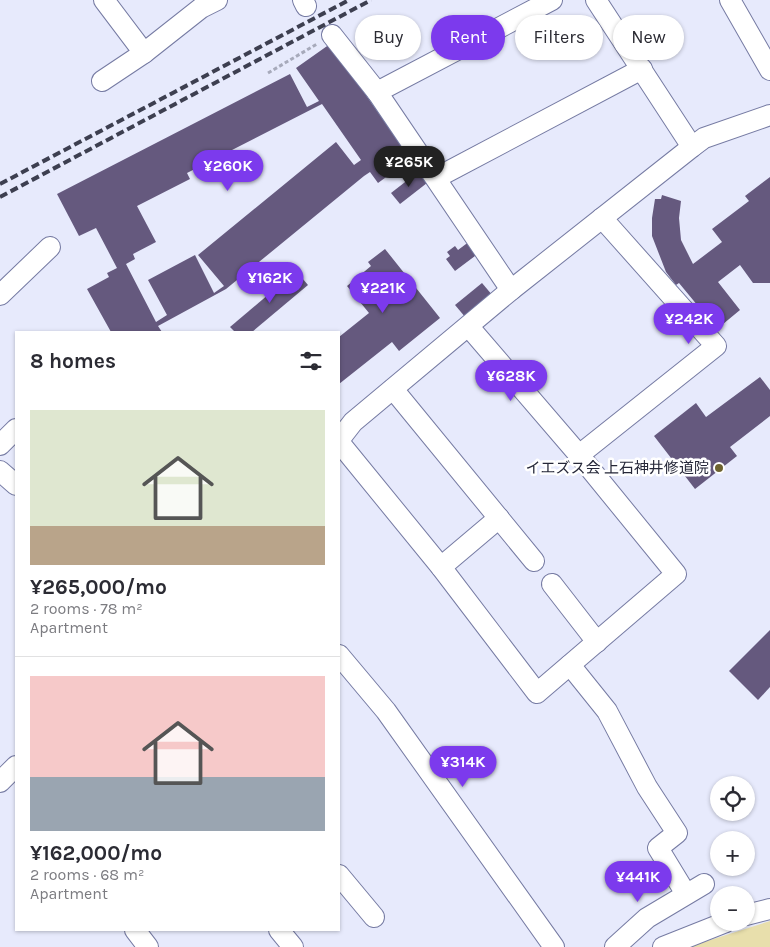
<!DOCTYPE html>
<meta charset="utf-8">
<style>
:root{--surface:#fff;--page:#f7f7f7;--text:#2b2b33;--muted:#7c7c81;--line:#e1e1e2;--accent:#7c3aed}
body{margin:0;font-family:Karla,"Noto Sans JP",sans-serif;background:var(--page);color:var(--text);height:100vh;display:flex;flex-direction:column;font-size:19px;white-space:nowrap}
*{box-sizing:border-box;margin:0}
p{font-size:16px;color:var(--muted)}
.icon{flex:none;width:28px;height:28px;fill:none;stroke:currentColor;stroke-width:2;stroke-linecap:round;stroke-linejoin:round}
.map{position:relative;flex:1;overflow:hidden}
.sheet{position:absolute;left:15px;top:331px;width:325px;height:600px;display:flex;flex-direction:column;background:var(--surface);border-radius:0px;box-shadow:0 1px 4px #0004}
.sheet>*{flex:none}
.top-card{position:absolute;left:355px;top:15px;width:340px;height:45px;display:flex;gap:10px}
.buttons{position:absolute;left:710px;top:776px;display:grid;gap:10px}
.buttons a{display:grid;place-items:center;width:45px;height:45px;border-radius:50%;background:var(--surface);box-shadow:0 1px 4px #0004;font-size:25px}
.price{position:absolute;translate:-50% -42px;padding:0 11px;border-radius:18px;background:var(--accent);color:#fff;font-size:16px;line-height:32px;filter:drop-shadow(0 1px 2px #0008)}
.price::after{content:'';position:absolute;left:50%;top:30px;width:15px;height:11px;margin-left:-8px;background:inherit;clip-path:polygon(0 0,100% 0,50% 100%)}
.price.selected{background:#222;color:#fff}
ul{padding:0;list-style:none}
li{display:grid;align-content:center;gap:10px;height:265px;padding:0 15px}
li+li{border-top:1px solid var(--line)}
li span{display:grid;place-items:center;height:155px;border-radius:0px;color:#555}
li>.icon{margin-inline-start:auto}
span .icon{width:90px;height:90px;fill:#fffc;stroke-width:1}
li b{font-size:21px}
h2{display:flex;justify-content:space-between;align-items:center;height:60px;padding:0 15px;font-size:21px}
.pill{padding:0 18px;border-radius:22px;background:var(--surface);box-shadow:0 1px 4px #0004;font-size:18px;line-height:45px}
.pill.selected{background:var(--accent);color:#fff}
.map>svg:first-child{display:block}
</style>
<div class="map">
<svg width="770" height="947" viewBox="0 0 770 947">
<rect width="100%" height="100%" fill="#e7eafc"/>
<path fill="#e8dfac" d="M770,921V947H688Z"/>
<g fill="#65597e" fill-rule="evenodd">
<path d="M330,44L411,159L378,183L370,172L364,176L226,289L158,326L162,332H111L87,289L109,277L107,273L117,268L96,228L79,236L57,194L290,74L307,107L319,101L296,68ZM322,104L361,160L354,165L336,142L198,255L224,286L214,293L195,255L148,280L167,315L156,322L126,264L135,259L133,254L156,242L137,206L190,179L187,173Z"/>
<path d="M418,172L427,183L400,204L391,193Z"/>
<path d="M770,177V283H753L740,265L718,282L740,310L717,329L679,283L676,285L666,272L652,236V218L655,199H661L662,195L681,201L679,218L681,240L693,264L722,242L712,229L749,201L745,196Z"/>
<path d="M470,241L479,253L455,271L446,259L450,256L447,252L455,246L458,250Z"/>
<path d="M385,249L440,318L399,351L392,342L339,384V337L369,313L347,286L371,266L368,262Z"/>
<path d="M296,271L308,285L252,332H235L230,327Z"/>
<path d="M482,283L493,296L466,318L455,305Z"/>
<path d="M760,377L770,390V416L730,447L737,456L695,489L654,436L696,403L706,417Z"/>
<path d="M770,630V687L758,700L729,671Z"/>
</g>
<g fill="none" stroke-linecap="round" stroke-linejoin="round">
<g stroke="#767ba3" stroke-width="22">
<g id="minor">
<path d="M104,0L144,53"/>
<path d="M303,0L306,6"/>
<path d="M596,0L692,147"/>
<path d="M730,0L770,70"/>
<path d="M332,35L377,92L511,290"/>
<path d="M102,81L144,53L201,8L217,0"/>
<path d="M377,92L552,0"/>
<path d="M436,178L642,69"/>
<path d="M0,295L50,247"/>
<path d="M393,389L534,561"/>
<path d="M339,440L353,422L511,290L692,147L704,138L770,115"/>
<path d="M339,442L441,567L537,693L676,574L579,455L469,327"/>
<path d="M0,445L16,429"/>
<path d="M579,455L716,346L602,218"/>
<path d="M0,471L16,485"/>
<path d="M441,567L499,518"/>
<path d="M552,584L597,642"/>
<path d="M339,655L386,711L554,947"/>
<path d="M570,665L607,711L647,787L677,833L658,848L686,894"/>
<path d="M0,782L16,766"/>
<path d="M339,875L374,917"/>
<path d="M746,915L770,909"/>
<path d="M135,930L148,947"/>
<path d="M279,930L293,947"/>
<path d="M615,947L647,918L704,884"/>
<path d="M663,947L726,922"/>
</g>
</g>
<g stroke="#a7aabb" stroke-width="3" stroke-dasharray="4 2.5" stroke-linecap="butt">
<path d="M268,73L317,44"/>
<path d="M722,890L727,895"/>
</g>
<use href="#minor" stroke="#fff" stroke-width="20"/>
<g stroke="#3d3f50" stroke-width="4" stroke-dasharray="8 4" stroke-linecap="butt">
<path d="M0,184L349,0"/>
<path d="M0,197L371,0"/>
</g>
</g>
<circle fill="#6d6330" stroke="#fff" stroke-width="2" cx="719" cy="468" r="5"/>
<g text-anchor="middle" stroke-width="5" stroke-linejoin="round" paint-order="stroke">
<g font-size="15" fill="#252738" stroke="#fff" text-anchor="end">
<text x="709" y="473">イエズス会 上石神井修道院</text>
</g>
</g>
</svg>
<div class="buttons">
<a><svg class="icon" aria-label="locate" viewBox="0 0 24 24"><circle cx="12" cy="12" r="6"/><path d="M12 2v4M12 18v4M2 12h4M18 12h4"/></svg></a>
<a>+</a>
<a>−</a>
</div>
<b class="price selected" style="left:409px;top:188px">¥265K</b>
<b class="price" style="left:228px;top:192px">¥260K</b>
<b class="price" style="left:270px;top:304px">¥162K</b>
<b class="price" style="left:383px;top:314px">¥221K</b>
<b class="price" style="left:689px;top:345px">¥242K</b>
<b class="price" style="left:511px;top:402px">¥628K</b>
<b class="price" style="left:463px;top:788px">¥314K</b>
<b class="price" style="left:638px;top:903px">¥441K</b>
<div class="top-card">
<a class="pill">Buy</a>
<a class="pill selected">Rent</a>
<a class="pill">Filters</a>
<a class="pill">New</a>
</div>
<section class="sheet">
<h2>8 homes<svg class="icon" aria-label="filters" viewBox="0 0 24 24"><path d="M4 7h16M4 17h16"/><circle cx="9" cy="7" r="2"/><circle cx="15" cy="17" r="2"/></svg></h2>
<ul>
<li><span style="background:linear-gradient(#dfe7d0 75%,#b9a48a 0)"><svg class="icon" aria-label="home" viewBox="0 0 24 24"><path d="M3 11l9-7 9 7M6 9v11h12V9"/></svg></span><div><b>¥265,000/mo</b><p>2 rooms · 78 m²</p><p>Apartment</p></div></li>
<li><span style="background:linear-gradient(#f6c9c9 65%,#9aa5b1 0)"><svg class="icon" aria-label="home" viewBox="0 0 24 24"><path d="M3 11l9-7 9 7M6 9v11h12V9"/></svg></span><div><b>¥162,000/mo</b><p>2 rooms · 68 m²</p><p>Apartment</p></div></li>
</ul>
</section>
</div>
